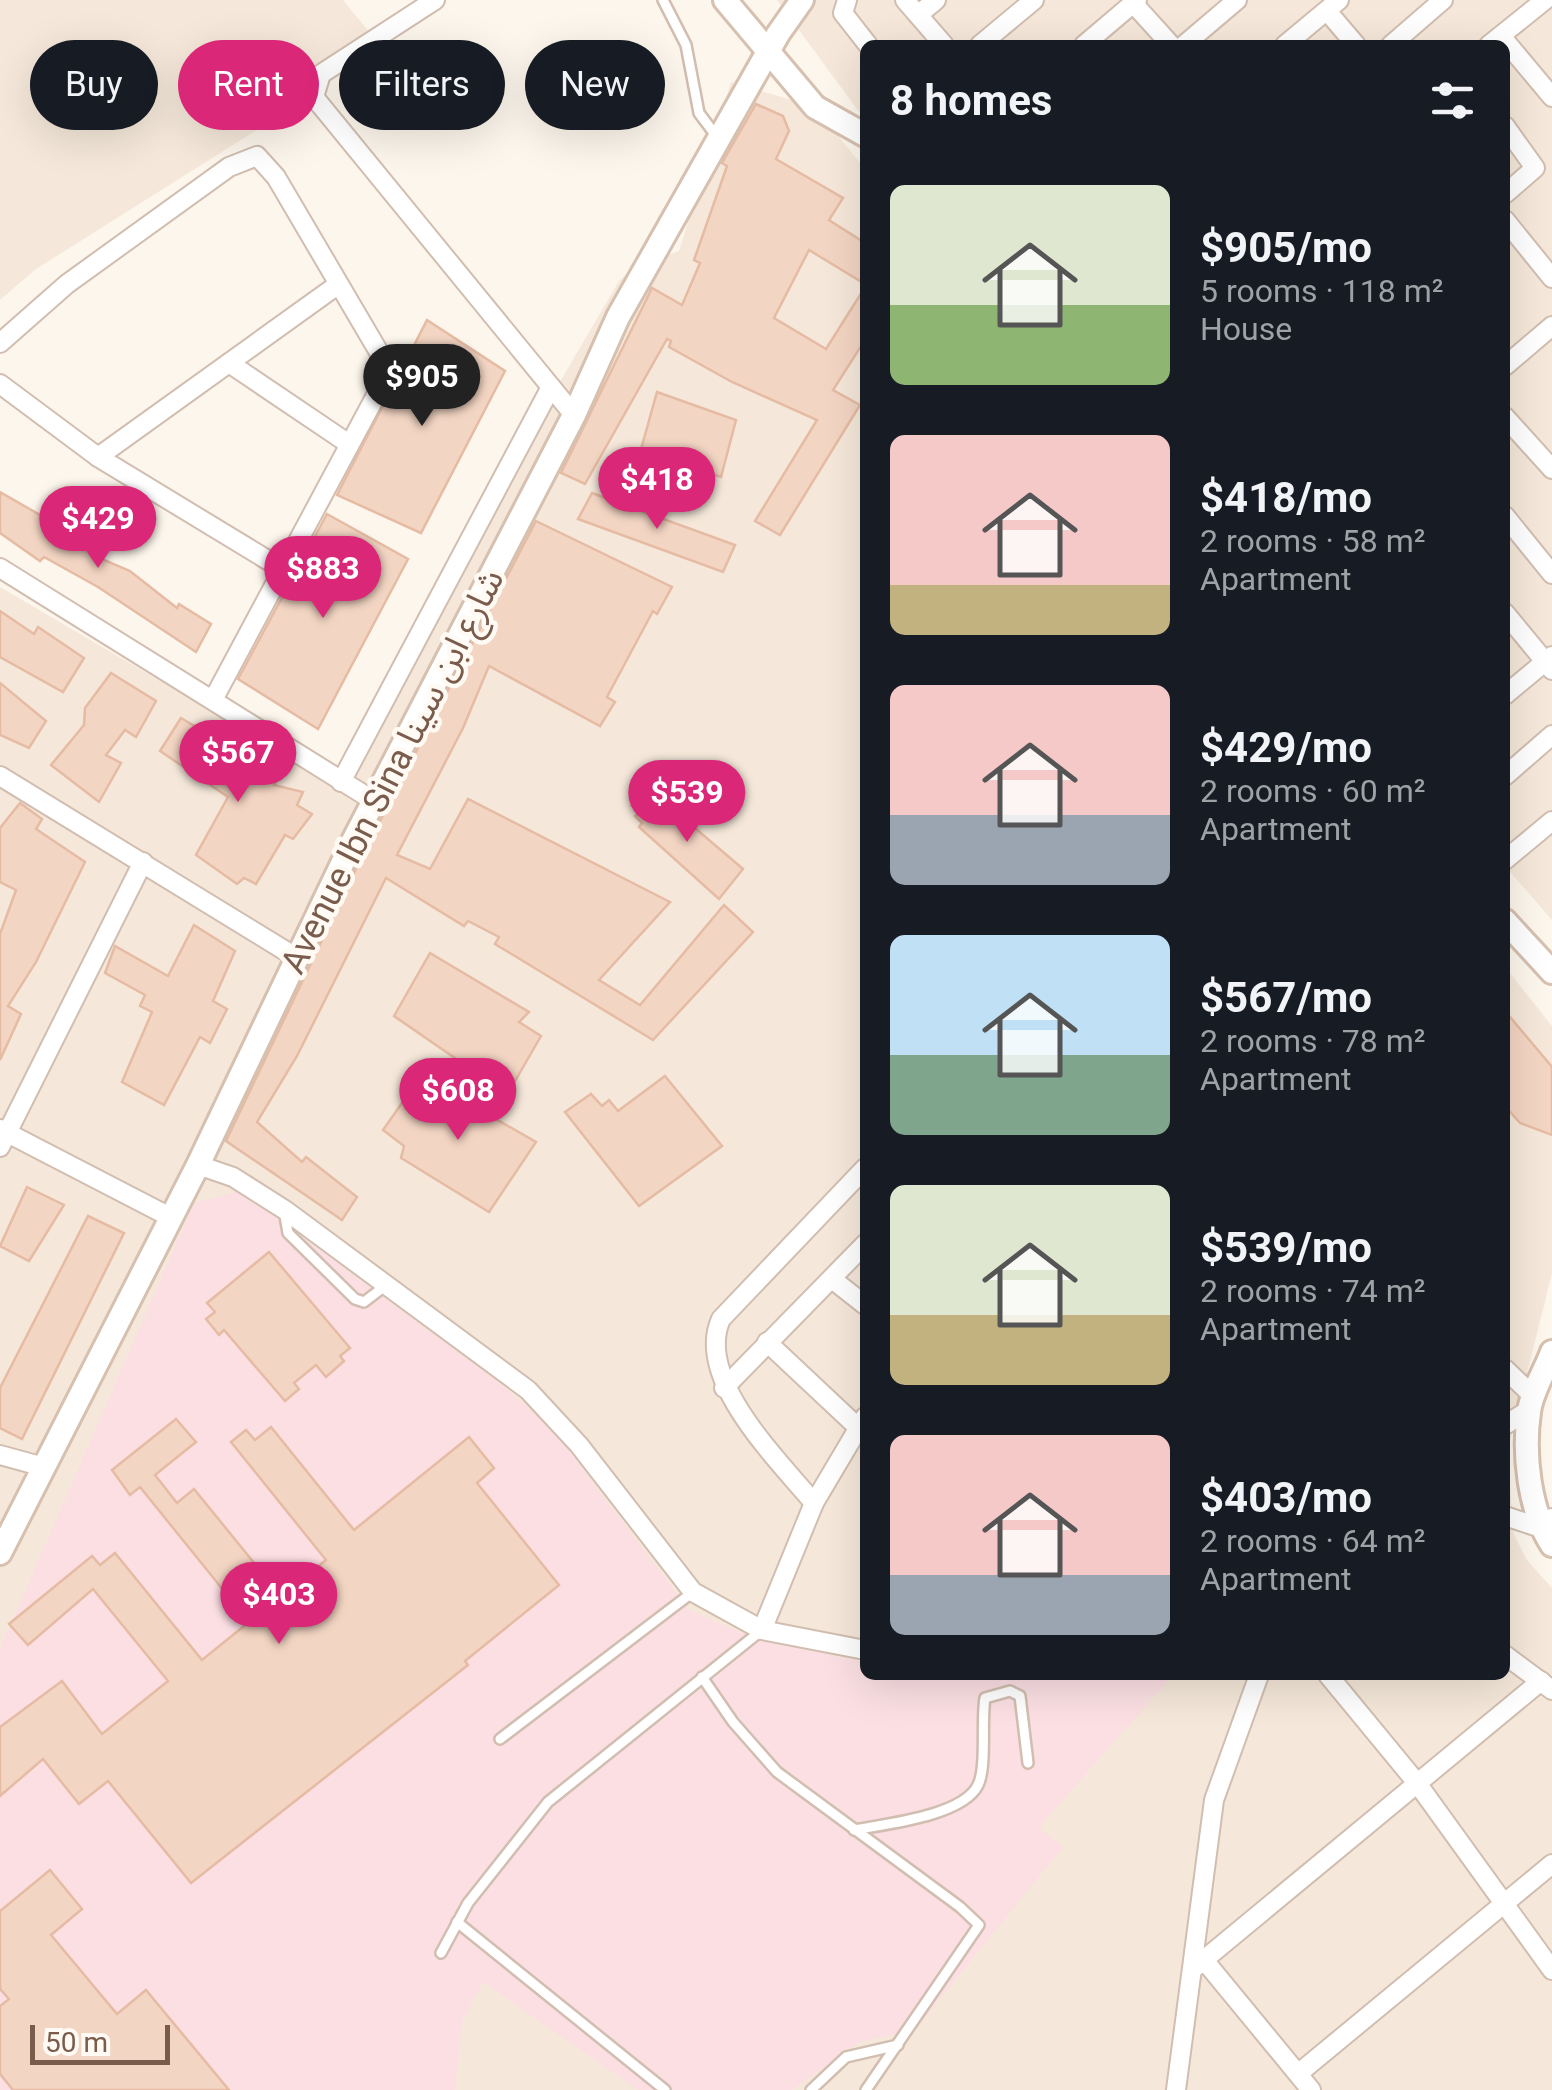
<!DOCTYPE html>
<meta charset="utf-8">
<style>
:root{--surface:#171b24;--page:#242831;--text:#f1f3f6;--muted:#9ea1a6;--accent:#db2777}
body{margin:0;font-family:Roboto,"Noto Sans Arabic",sans-serif;background:var(--page);color:var(--text);height:100vh;display:flex;flex-direction:column;font-size:38px;white-space:nowrap}
*{box-sizing:border-box;margin:0}
p{font-size:32px;color:var(--muted)}
.icon{flex:none;width:55px;height:55px;fill:none;stroke:currentColor;stroke-width:2;stroke-linecap:round;stroke-linejoin:round}
.map{position:relative;flex:1;overflow:hidden}
.side{position:absolute;left:860px;top:40px;width:650px;height:1640px;display:flex;flex-direction:column;background:var(--surface);border-radius:15px;box-shadow:0 10px 40px #0002}
.side>*{flex:none}
.guide{position:absolute;left:30px;top:40px;width:680px;height:90px;display:flex;gap:20px}
.scale{position:absolute;left:30px;bottom:25px;width:140px;box-sizing:border-box;padding-left:10px;border:5px solid #7a5c4d;border-top:0;font-size:28px;line-height:35px;white-space:nowrap;color:#7a5c4d;-webkit-text-stroke:8px #fffaf3;paint-order:stroke}
.price{position:absolute;translate:-50% -85px;padding:0 22px;border-radius:35px;background:var(--accent);color:#fff;font-size:32px;line-height:65px;filter:drop-shadow(0 2px 5px #0008)}
.price::after{content:'';position:absolute;left:50%;top:60px;width:30px;height:22px;margin-left:-15px;background:inherit;clip-path:polygon(0 0,100% 0,50% 100%)}
.price.current{background:#222;color:#fff}
ul{padding:0;list-style:none}
li{display:flex;align-items:center;gap:30px;height:250px;padding:0 30px}
li span{display:grid;place-items:center;flex:none;width:280px;height:200px;border-radius:15px;color:#555}
li>.icon{margin-inline-start:auto}
span .icon{width:120px;height:120px;fill:#fffc;stroke-width:1}
li b{font-size:42px}
h2{display:flex;justify-content:space-between;align-items:center;height:120px;padding:0 30px;font-size:42px}
.chip{padding:0 35px;border-radius:45px;background:var(--surface);box-shadow:0 10px 40px #0002;font-size:35px;line-height:90px}
.chip.current{background:var(--accent);color:#fff}
.map>svg:first-child{display:block}
</style>
<div class="map">
<svg width="1552" height="2090" viewBox="0 0 1552 2090">
<rect width="100%" height="100%" fill="#fdf6ec"/>
<g fill="#f5e8da">
<path d="M0,0H343L374,38L287,111L36,269L0,300Z"/>
<path d="M777,0H1552V920L1505,866V45H865V120Z"/>
<path d="M731,82L815,107L865,169V1675H1505V967L1552,1026V1273L1508,1450L1513,1533L1527,1560L1552,1588V2090H0V587L348,791L516,457L619,281L636,265L679,251Z"/>
</g>
<path fill="#fbdfe3" d="M240,1191L492,1377L551,1427L689,1610L759,1640L865,1662V1675H1173L1039,1827L1063,1847L915,2030L859,2042L792,2090H638L483,1982L462,2021L455,2090H0V1649L194,1203Z"/>
<g fill="#f3d5c3" stroke="#e6bba3" stroke-width="2.5">
<path d="M756,104L783,116L789,131L776,159L843,198L829,220L865,243V284L809,250L774,318L826,349L865,287V340L833,390L860,405L780,535L755,521L817,420L732,382L669,347L671,341L667,339L585,484L561,473L652,288L682,305L700,263L694,260L727,166L722,163Z"/>
<path d="M427,320L505,371L421,533L337,495Z"/>
<path d="M657,392L736,420L721,477L640,453Z"/>
<path d="M0,492L54,523L104,560L130,571L177,608L179,604L211,624L196,652L98,587L44,557L40,561L0,533Z"/>
<path d="M592,493L735,545L723,572L578,519Z"/>
<path d="M327,514L408,559L318,729L238,679Z"/>
<path d="M536,521L672,587L657,614L653,611L607,697L615,702L600,726L489,666L463,728L397,855L430,869L468,799L670,902L599,980L640,1005L724,905L753,932L653,1040L495,944L499,937L468,921L464,926L386,878L297,1056L257,1122L302,1162L306,1157L357,1197L342,1220L226,1141L366,848Z"/>
<path d="M0,611L34,634L38,627L84,658L63,692L0,657Z"/>
<path d="M111,673L156,701L136,737L125,730L106,755L121,763L99,802L51,765L84,725L85,708Z"/>
<path d="M0,683L46,721L29,748L0,735Z"/>
<path d="M181,718L233,749L229,755L277,779L274,785L303,792L297,805L312,814L293,839L285,835L256,884L244,878L237,884L196,855L228,797L160,751Z"/>
<path d="M655,794L743,869L719,899L639,827L642,823L635,816L641,811L632,806Z"/>
<path d="M20,803L42,819L36,829L85,862L36,962L8,1006L21,1014L0,1060V934L16,890L0,882V828Z"/>
<path d="M194,925L235,951L213,1001L227,1009L210,1043L200,1037L164,1105L122,1082L152,1012L140,1006L145,995L105,973L115,946L168,976Z"/>
<path d="M430,953L529,1012L519,1022L541,1036L511,1088L488,1073L484,1078L394,1016Z"/>
<path d="M1505,1011L1552,1067V1135L1520,1123L1505,1106Z"/>
<path d="M421,1076L536,1142L489,1212L401,1158L404,1146L383,1130Z"/>
<path d="M665,1076L722,1146L639,1206L565,1112L591,1094L602,1106L609,1100L618,1111Z"/>
<path d="M27,1187L64,1205L29,1261L0,1246Z"/>
<path d="M88,1216L124,1233L22,1439L0,1428V1388Z"/>
<path d="M269,1252L350,1348L340,1356L344,1361L326,1377L316,1365L294,1383L299,1389L285,1401L224,1330L219,1335L206,1319L215,1312L207,1303Z"/>
<path d="M176,1419L196,1442L155,1475L177,1503L194,1489L281,1596L326,1560L231,1442L246,1430L255,1440L271,1427L354,1530L469,1437L494,1468L477,1483L559,1585L465,1661L468,1665L191,1883L108,1781L79,1804L43,1759L0,1796V1727L62,1681L102,1734L168,1681L93,1589L28,1645L9,1624L92,1556L100,1565L115,1553L202,1660L249,1622L140,1487L130,1495L112,1470Z"/>
<path d="M50,1870L82,1909L51,1935L117,2014L146,1990L229,2090H13L0,2074V2006L9,1999L0,1989V1911Z"/>
</g>
<g fill="none" stroke-linecap="round" stroke-linejoin="round">
<g stroke="#d1beb0" stroke-width="14">
<g id="lane">
<path d="M663,0L686,45L699,113L717,137"/>
<path d="M284,1210L288,1233L355,1299L364,1302L385,1286"/>
<path d="M702,1677L733,1722L777,1772L960,1907L979,1925L866,2090"/>
<path d="M500,1739L693,1592"/>
<path d="M854,1830C885,1824 963,1816 978,1785C987,1767 981,1720 985,1698L1010,1691L1020,1696L1028,1763"/>
<path d="M457,1922L665,2090"/>
<path d="M441,1953L468,1903L548,1802L762,1630"/>
<path d="M811,2090L846,2057L898,2045"/>
</g>
</g>
<g stroke="#d1beb0" stroke-width="22">
<g id="street">
<path d="M435,0L321,74L314,97L574,415"/>
<path d="M847,0L843,13L868,45"/>
<path d="M905,0L944,45"/>
<path d="M1133,3L1171,45"/>
<path d="M1327,11L1356,45"/>
<path d="M918,15L936,0"/>
<path d="M1501,36L1552,97"/>
<path d="M980,45L1034,0"/>
<path d="M1084,45L1137,0"/>
<path d="M1184,45L1237,0"/>
<path d="M1285,45L1339,0"/>
<path d="M1391,45L1443,0"/>
<path d="M1489,45L1545,0"/>
<path d="M1505,126L1535,168L1505,194"/>
<path d="M1505,220L1552,278"/>
<path d="M0,343L67,284L229,167L257,156L276,177L383,359L380,388L214,698"/>
<path d="M229,363L349,444"/>
<path d="M1505,366L1552,326"/>
<path d="M0,384L98,457L284,570"/>
<path d="M1505,417L1552,469"/>
<path d="M98,457L336,286"/>
<path d="M1505,516L1552,574"/>
<path d="M0,568L374,801"/>
<path d="M1505,613L1552,670"/>
<path d="M1505,695L1552,656"/>
<path d="M0,776L297,958"/>
<path d="M1505,776L1552,735"/>
<path d="M341,782L551,387"/>
<path d="M1505,860L1552,821"/>
<path d="M0,1129L170,1217"/>
<path d="M0,1147L143,862"/>
<path d="M198,1165L233,1177L285,1210L528,1390L579,1445L693,1592L762,1630L865,1650"/>
<path d="M832,1279L865,1305"/>
<path d="M767,1342L865,1434"/>
<path d="M1505,1369L1534,1397"/>
<path d="M724,1388L865,1244"/>
<path d="M1505,1425L1529,1410"/>
<path d="M0,1455L44,1467"/>
<path d="M814,1503C778,1460 694,1378 721,1319L865,1168"/>
<path d="M1505,1516L1541,1528L1552,1518"/>
<path d="M762,1630L814,1503L865,1417"/>
<path d="M1505,1655L1552,1690"/>
<path d="M1328,1675L1417,1783L1552,1970"/>
<path d="M1204,1960L1311,2090"/>
<path d="M1194,1968L1541,1681"/>
<path d="M1299,2073L1552,1864"/>
<path d="M1176,2090L1214,1800L1259,1675"/>
</g>
</g>
<g stroke="#d6c0b0" stroke-width="28">
<g id="secondary">
<path d="M725,0L815,107L865,135"/>
<path d="M1505,921L1552,972"/>
<path d="M1552,1352C1545,1371 1531,1393 1529,1412C1523,1454 1529,1510 1552,1545"/>
<path d="M0,1553L198,1165L353,841L574,415L618,317L778,34L802,0"/>
</g>
</g>
<use href="#lane" stroke="#fff" stroke-width="9"/>
<use href="#street" stroke="#fff" stroke-width="18"/>
<use href="#secondary" stroke="#fff" stroke-width="22"/>
</g>
<g text-anchor="middle" stroke-width="9" stroke-linejoin="round" paint-order="stroke">
<g font-size="35" fill="#7a5c4d" stroke="#fffaf3">
<text transform="translate(392 771) rotate(-63)" y="12">Avenue Ibn Sina شارع ابن سينا</text>
</g>
</g>
</svg>
<div class="scale">50 m</div>
<b class="price current" style="left:422px;top:429px">$905</b>
<b class="price" style="left:657px;top:532px">$418</b>
<b class="price" style="left:98px;top:571px">$429</b>
<b class="price" style="left:323px;top:621px">$883</b>
<b class="price" style="left:238px;top:805px">$567</b>
<b class="price" style="left:687px;top:845px">$539</b>
<b class="price" style="left:458px;top:1143px">$608</b>
<b class="price" style="left:279px;top:1647px">$403</b>
<div class="guide">
<a class="chip">Buy</a>
<a class="chip current">Rent</a>
<a class="chip">Filters</a>
<a class="chip">New</a>
</div>
<section class="side">
<h2>8 homes<svg class="icon" aria-label="filters" viewBox="0 0 24 24"><path d="M4 7h16M4 17h16"/><circle cx="9" cy="7" r="2"/><circle cx="15" cy="17" r="2"/></svg></h2>
<ul>
<li><span style="background:linear-gradient(#dfe7d0 60%,#8fb573 0)"><svg class="icon" aria-label="home" viewBox="0 0 24 24"><path d="M3 11l9-7 9 7M6 9v11h12V9"/></svg></span><div><b>$905/mo</b><p>5 rooms · 118 m²</p><p>House</p></div></li>
<li><span style="background:linear-gradient(#f6c9c9 75%,#c2b280 0)"><svg class="icon" aria-label="home" viewBox="0 0 24 24"><path d="M3 11l9-7 9 7M6 9v11h12V9"/></svg></span><div><b>$418/mo</b><p>2 rooms · 58 m²</p><p>Apartment</p></div></li>
<li><span style="background:linear-gradient(#f6c9c9 65%,#9aa5b1 0)"><svg class="icon" aria-label="home" viewBox="0 0 24 24"><path d="M3 11l9-7 9 7M6 9v11h12V9"/></svg></span><div><b>$429/mo</b><p>2 rooms · 60 m²</p><p>Apartment</p></div></li>
<li><span style="background:linear-gradient(#bfe0f5 60%,#7fa58c 0)"><svg class="icon" aria-label="home" viewBox="0 0 24 24"><path d="M3 11l9-7 9 7M6 9v11h12V9"/></svg></span><div><b>$567/mo</b><p>2 rooms · 78 m²</p><p>Apartment</p></div></li>
<li><span style="background:linear-gradient(#dfe7d0 65%,#c2b280 0)"><svg class="icon" aria-label="home" viewBox="0 0 24 24"><path d="M3 11l9-7 9 7M6 9v11h12V9"/></svg></span><div><b>$539/mo</b><p>2 rooms · 74 m²</p><p>Apartment</p></div></li>
<li><span style="background:linear-gradient(#f6c9c9 70%,#9aa5b1 0)"><svg class="icon" aria-label="home" viewBox="0 0 24 24"><path d="M3 11l9-7 9 7M6 9v11h12V9"/></svg></span><div><b>$403/mo</b><p>2 rooms · 64 m²</p><p>Apartment</p></div></li>
</ul>
</section>
</div>
